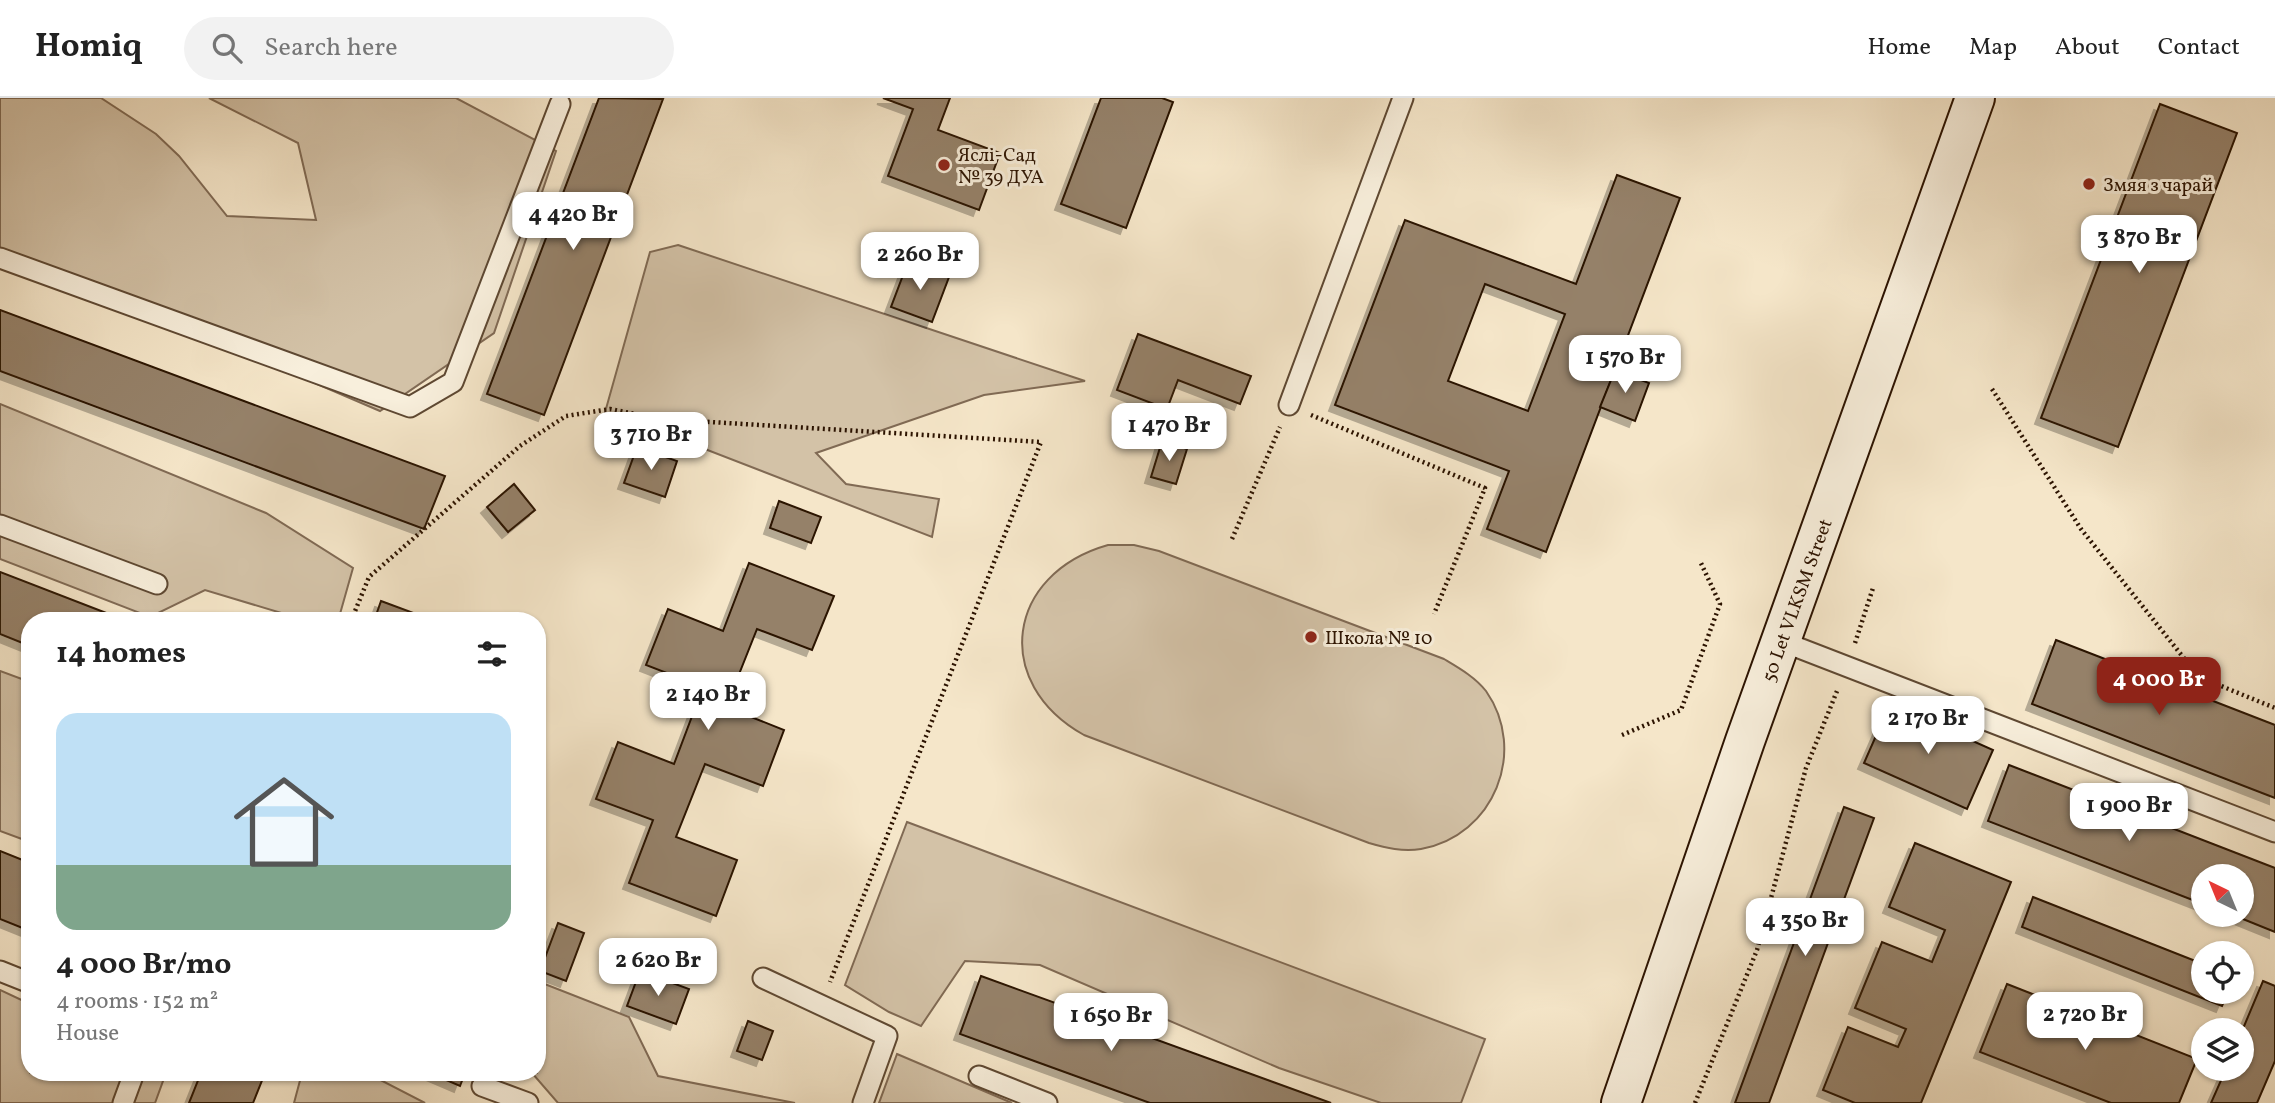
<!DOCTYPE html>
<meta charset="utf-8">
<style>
:root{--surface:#fff;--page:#f2f2f2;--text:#222;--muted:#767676;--line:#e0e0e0;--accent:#8f2418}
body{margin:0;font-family:Vollkorn,serif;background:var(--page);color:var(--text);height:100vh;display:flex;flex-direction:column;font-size:26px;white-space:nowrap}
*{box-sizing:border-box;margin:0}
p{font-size:23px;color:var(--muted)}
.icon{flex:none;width:38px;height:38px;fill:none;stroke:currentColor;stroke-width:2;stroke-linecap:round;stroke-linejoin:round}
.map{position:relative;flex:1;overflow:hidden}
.details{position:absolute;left:21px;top:514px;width:525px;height:469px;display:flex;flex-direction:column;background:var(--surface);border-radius:28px;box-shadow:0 2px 5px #0004}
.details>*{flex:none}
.needle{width:46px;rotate:317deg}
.tools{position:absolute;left:2191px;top:766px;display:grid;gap:14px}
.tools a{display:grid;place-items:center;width:63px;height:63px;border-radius:50%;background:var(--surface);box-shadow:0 2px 5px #0004;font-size:35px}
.price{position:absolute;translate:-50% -60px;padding:0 16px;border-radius:14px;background:#fff;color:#222;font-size:23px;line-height:46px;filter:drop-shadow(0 2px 4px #0008)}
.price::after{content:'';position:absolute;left:50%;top:42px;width:21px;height:16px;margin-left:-10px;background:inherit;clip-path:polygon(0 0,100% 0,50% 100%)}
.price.selected{background:var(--accent);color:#fff}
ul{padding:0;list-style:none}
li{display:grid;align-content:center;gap:14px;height:371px;padding:0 35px}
li span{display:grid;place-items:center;height:217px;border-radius:21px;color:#555}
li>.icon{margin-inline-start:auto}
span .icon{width:126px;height:126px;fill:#fffc;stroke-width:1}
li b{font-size:30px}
h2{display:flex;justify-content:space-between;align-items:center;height:84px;padding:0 35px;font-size:30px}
header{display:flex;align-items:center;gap:42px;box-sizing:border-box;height:98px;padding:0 35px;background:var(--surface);border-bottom:2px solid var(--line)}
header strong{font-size:33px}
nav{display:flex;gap:38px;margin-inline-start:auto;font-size:24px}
.search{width:490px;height:63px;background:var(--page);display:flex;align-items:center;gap:18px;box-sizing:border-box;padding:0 24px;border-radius:38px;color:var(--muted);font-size:26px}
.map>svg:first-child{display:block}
</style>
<header>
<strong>Homiq</strong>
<div class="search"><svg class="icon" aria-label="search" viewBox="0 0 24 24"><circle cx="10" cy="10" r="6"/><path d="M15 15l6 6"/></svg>Search here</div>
<nav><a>Home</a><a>Map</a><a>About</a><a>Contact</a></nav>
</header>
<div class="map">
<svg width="2275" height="1005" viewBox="0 0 2275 1005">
<defs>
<filter id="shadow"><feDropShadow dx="-6" dy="6" stdDeviation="0" flood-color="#0004"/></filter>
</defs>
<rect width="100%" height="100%" fill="#f5e6c9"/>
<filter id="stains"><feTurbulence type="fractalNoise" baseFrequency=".00286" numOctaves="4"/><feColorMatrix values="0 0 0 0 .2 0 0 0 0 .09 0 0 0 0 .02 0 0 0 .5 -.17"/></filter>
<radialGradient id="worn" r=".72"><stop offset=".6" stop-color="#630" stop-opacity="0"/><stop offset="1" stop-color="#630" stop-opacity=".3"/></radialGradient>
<g fill="#d3c2a7" stroke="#806a54" stroke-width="2">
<path d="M0,0H101L156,36L179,58L227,118L316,122L298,45L209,0H456L556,53L494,235L380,313L0,150Z"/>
<path d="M678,147L1085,283L984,297L816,355L846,386L939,401L932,439L630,322L602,325L650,154Z"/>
<path d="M0,306L266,415L353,470L338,523H308L205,492L150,519L0,461Z"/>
<path d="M1108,447H1134L1159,453L1444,561C1459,570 1475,579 1486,593C1528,653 1494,738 1421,751C1403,754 1386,750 1369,745L1084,637C991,585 1006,476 1108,447Z"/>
<path d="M0,573L30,584V744L0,733Z"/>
<path d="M907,724L1485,941L1461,1005H1381L1279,970L1040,867L965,863L921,928L889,914L845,887Z"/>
<path d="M537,883L629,919L658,978L795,1005H558L532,975H537Z"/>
<path d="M0,892L30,906V975H153L163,983L155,1005H0Z"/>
<path d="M897,956L1012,1005H879Z"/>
<path d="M302,975H367L425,1005H294Z"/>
</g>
<g fill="#958169" stroke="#2c1300" stroke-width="2" fill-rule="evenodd" filter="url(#shadow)">
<path d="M599,0L663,1L544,317L487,296Z"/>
<path d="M883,0H950L938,32L1000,55L979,112L888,78L913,11Z"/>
<path d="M1101,0H1162L1173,4L1126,130L1061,106Z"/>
<path d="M2160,6L2237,35L2118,349L2041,320Z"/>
<path d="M1617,77L1680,100L1546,454L1487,431L1509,373L1335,307L1405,122L1576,186ZM1485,186L1565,216L1528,313L1448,283Z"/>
<path d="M908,164L949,179L932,224L891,209Z"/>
<path d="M0,212L445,378L424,431L0,273Z"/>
<path d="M1138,236L1251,278L1240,306L1178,282L1167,311L1117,292Z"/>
<path d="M1615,272L1649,285L1635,323L1600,309Z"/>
<path d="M1162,343L1187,351L1176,386L1151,379Z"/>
<path d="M637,349L677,363L665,399L624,385Z"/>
<path d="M514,386L535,412L508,434L487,409Z"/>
<path d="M779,403L821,419L811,445L770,430Z"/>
<path d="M749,465L834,498L812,552L757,531L726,609L784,632L763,688L705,666L676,739L737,762L716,818L629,785L653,722L596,701L618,644L674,666L703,589L646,567L668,511L723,533Z"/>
<path d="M0,474L127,523H30V548L0,536Z"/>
<path d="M381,503L419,517L417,523H374Z"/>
<path d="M2056,542L2275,627V700L2032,606Z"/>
<path d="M1890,606L1993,652L1967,711L1864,665Z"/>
<path d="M2009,667L2275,770V834L2233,817H2242V779H2203V806L1988,723Z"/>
<path d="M1844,709L1874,720L1769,1005H1735Z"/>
<path d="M1915,745L2011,784L1921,1005H1855L1823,992L1848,929L1898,949L1906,931L1855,910L1882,844L1932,864L1945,832L1889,809Z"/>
<path d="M0,753L30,765V833L0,821Z"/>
<path d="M2033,799L2203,866V894H2228L2222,908L2022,829Z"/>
<path d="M558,825L584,835L566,883L540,873Z"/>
<path d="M640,873L689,891L676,926L627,908Z"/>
<path d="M981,878L1331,1005H1150L960,936Z"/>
<path d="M2263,883L2275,888V963L2257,1005H2211L2226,971H2242V933Z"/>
<path d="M2007,886L2197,961L2179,1005H2111L1980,954Z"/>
<path d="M748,923L773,933L762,962L737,953Z"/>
<path d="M201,975H265L253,1005H189Z"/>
<path d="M430,975H465L460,988Z"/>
</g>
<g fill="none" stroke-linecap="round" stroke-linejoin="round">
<g stroke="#5e4832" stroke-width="23">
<g id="lane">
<path d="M0,160L410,309L453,284L560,6"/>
<path d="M1289,307L1403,0"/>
<path d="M0,427L157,486"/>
<path d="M1781,543L2275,734"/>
<path d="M0,873L30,885"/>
<path d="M763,880L887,938L863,1005"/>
<path d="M979,978L1047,1005"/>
<path d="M482,988L528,1005"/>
<path d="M123,1005L134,975"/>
</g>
</g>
<g stroke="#2c1300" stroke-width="42">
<path id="secondary" d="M1621,1005L1745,643L1975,0"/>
</g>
<g stroke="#2c1300" stroke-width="4.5" stroke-dasharray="2 3.5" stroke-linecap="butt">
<path d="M1992,291L2081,431L2199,579L2275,610"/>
<path d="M1311,317L1485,390L1434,516"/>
<path d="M1232,441L1280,329"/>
<path d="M351,523L369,479L520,348L566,318L610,311L661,321L1041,344L830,884"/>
<path d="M1855,545L1873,490"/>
<path d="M1622,637L1681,612L1720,506L1700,463"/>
<path d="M1695,1005L1757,852L1806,670L1837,593"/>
</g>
<use href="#lane" stroke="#f8efdc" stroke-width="19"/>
<use href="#secondary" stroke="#f8efdc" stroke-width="38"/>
</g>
<g fill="#8f2418" stroke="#f8efdc" stroke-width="2.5">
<circle cx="944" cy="67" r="7"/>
<circle cx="2089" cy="86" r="7"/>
<circle cx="1311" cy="539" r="7"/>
</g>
<g text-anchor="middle" stroke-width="6" stroke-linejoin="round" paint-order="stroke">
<g font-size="19" fill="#2c1300" stroke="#f8efdc" text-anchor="start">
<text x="958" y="63">Яслі-Сад<tspan x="958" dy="22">№ 39 ДУА</tspan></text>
<text x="2103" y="93">Змяя з чарай</text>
<text x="1325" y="546">Школа № 10</text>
</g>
<g font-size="19" fill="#2c1300" stroke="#f8efdc">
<text transform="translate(1796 502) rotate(-70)" y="7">50 Let VLKSM Street</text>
</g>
</g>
<rect width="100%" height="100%" filter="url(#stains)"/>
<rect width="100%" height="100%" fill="url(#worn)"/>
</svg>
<div class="tools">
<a><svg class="needle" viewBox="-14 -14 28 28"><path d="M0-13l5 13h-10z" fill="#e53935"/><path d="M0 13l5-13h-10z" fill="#767676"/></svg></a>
<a><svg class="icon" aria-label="locate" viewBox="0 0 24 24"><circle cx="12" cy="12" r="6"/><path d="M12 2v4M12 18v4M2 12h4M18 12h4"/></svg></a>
<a><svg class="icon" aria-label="layers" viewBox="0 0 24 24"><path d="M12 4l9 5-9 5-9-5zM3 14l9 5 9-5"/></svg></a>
</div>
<b class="price" style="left:573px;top:154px">4 420 Br</b>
<b class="price" style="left:2139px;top:177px">3 870 Br</b>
<b class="price" style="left:920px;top:194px">2 260 Br</b>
<b class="price" style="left:1625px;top:297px">1 570 Br</b>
<b class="price" style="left:1169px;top:365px">1 470 Br</b>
<b class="price" style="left:651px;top:374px">3 710 Br</b>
<b class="price selected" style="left:2159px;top:619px">4 000 Br</b>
<b class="price" style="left:708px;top:634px">2 140 Br</b>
<b class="price" style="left:1928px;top:658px">2 170 Br</b>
<b class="price" style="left:2129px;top:745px">1 900 Br</b>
<b class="price" style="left:1805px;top:860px">4 350 Br</b>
<b class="price" style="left:658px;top:900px">2 620 Br</b>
<b class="price" style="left:2085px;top:954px">2 720 Br</b>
<b class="price" style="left:1111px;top:955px">1 650 Br</b>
<section class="details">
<h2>14 homes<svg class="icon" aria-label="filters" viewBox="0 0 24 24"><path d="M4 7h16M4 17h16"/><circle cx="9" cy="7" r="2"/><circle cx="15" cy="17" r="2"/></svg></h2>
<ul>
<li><span style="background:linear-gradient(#bfe0f5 70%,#7fa58c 0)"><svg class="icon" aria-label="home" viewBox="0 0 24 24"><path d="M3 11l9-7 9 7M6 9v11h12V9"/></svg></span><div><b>4 000 Br/mo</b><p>4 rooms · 152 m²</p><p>House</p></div></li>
</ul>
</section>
</div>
